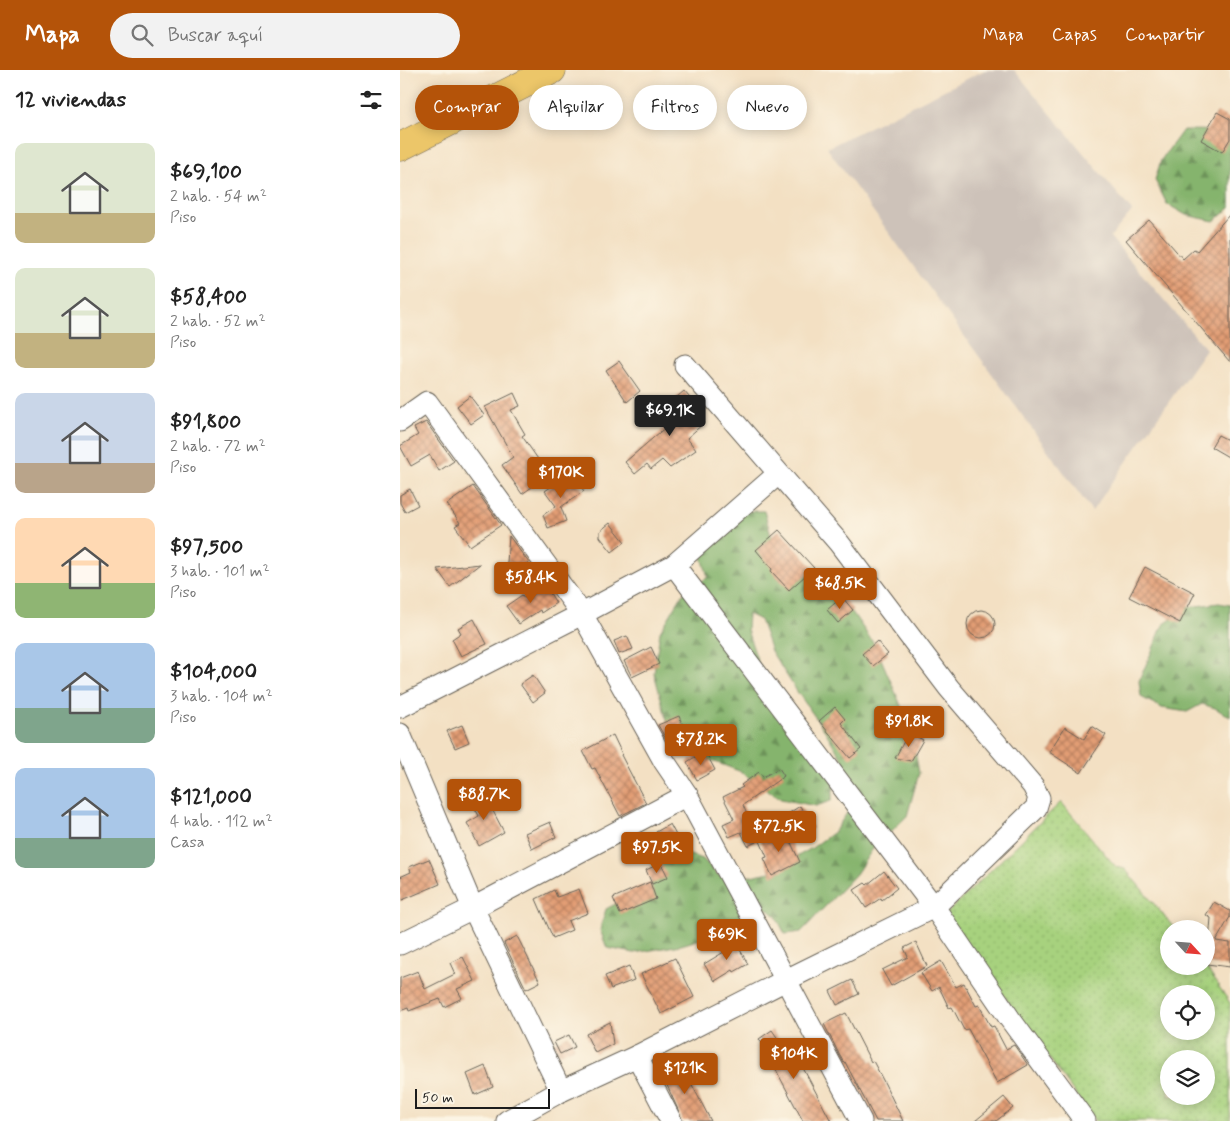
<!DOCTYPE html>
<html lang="es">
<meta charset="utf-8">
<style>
:root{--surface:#fff;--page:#f2f2f2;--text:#222;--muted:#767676;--accent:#b45309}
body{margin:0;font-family:Mynerve,sans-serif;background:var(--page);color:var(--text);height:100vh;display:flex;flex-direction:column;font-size:19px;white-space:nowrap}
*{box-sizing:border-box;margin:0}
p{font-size:16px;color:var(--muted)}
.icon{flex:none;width:28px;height:28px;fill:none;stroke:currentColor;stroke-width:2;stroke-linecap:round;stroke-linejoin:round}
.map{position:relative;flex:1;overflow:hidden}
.drawer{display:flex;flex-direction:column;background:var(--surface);width:400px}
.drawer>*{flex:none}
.banner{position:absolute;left:15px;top:15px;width:475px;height:45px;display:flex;gap:10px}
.needle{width:32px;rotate:116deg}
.buttons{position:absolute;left:760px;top:850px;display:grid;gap:10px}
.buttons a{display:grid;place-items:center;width:55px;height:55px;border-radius:50%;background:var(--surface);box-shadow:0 2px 12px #0003;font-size:25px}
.scale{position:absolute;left:15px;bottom:12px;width:135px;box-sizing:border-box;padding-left:5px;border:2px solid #1c1c1c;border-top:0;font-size:14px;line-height:18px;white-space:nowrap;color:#1c1c1c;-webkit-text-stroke:4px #fcf5e5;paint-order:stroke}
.price{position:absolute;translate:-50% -42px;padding:0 11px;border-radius:5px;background:var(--accent);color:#fff;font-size:16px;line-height:32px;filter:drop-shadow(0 1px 2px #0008)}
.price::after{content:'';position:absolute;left:50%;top:30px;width:15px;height:11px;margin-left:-8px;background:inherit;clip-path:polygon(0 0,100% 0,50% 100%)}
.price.selected{background:#222;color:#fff}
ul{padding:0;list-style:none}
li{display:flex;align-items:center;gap:15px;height:125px;padding:0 15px}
li span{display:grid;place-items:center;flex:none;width:140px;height:100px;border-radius:10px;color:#555}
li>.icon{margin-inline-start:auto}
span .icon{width:60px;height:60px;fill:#fffc;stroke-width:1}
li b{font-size:21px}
h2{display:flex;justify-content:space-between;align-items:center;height:60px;padding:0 15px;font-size:21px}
.chip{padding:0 18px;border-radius:22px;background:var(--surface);box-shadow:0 2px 12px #0003;font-size:18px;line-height:45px}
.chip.selected{background:var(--accent);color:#fff}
header{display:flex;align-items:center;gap:30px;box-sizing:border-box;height:70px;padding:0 25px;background:var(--accent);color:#fff}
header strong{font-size:24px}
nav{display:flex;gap:28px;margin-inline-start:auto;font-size:18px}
.search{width:350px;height:45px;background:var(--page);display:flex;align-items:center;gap:12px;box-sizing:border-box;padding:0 18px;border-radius:28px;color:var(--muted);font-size:19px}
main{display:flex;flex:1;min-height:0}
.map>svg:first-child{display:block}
</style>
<header>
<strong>Mapa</strong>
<div class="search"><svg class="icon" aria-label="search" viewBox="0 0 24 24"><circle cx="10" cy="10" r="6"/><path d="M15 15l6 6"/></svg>Buscar aquí</div>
<nav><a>Mapa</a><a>Capas</a><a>Compartir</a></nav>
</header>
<main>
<section class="drawer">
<h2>12 viviendas<svg class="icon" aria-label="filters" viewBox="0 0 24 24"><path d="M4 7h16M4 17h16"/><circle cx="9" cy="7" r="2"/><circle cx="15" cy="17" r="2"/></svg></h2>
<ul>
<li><span style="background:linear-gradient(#dfe7d0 70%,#c2b280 0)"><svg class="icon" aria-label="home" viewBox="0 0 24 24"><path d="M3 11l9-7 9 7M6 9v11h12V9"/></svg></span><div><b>$69,100</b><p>2 hab. · 54 m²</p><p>Piso</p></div></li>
<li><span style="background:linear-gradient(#dfe7d0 65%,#c2b280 0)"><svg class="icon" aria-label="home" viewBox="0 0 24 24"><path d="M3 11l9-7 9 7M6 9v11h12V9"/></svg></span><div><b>$58,400</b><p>2 hab. · 52 m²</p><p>Piso</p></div></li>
<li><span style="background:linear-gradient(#c9d6e8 70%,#b9a48a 0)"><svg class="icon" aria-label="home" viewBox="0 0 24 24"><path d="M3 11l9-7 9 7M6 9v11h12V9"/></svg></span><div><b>$91,800</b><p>2 hab. · 72 m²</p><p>Piso</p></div></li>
<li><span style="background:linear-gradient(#ffd9b3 65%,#8fb573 0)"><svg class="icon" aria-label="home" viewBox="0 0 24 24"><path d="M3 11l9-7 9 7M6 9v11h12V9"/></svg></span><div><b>$97,500</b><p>3 hab. · 101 m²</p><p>Piso</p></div></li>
<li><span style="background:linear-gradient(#a9c7e8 65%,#7fa58c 0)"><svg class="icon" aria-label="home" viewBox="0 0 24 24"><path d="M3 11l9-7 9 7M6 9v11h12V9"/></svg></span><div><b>$104,000</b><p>3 hab. · 104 m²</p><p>Piso</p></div></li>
<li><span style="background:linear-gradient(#a9c7e8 70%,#7fa58c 0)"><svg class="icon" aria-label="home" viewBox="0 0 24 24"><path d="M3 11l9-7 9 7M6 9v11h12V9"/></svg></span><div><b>$121,000</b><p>4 hab. · 112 m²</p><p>Casa</p></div></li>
</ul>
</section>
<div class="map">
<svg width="830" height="1051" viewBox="0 0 830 1051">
<defs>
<pattern id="grass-dots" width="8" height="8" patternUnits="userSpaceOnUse" patternTransform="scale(1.25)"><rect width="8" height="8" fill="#a7d27e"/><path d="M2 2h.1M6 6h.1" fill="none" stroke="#8fb46c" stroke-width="1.8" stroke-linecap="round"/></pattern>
<pattern id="forest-firs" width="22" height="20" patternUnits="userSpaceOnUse" patternTransform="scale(1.25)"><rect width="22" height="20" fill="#85b46d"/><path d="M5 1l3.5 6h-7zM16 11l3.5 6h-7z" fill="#6c9259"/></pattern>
<pattern id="building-cross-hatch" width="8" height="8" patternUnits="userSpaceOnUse" patternTransform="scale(1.25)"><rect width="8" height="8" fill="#e29d74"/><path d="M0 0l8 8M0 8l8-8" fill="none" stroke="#b67f5e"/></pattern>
</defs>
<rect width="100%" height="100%" fill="#fcf5e5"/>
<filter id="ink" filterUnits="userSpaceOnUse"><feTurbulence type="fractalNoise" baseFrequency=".02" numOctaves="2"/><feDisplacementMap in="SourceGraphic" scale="10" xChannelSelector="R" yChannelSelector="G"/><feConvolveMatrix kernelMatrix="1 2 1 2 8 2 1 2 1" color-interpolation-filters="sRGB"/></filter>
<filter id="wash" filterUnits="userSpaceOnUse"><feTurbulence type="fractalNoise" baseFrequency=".0096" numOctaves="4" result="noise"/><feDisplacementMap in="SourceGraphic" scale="20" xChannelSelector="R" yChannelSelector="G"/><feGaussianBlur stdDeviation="1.12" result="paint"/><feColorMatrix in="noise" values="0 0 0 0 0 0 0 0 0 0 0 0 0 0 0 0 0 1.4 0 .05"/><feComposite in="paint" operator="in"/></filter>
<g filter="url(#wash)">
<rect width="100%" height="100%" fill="#f3e0c3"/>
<path fill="#cdc2b9" d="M585,0H614L732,141L710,167L806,279L692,441L427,78Z"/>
<path fill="url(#grass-dots)" stroke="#62774d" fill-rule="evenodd" d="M661,732L716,797L725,799L775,859H769V896H805L830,933V1051H695L545,845ZM769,924H806V961H769ZM769,989H806V1026H769Z"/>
<g fill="url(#forest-firs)" stroke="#506844">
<path d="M783,60C799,61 819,57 830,71V138L814,151L786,145L767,134L755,110L761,90Z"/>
<path d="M327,441H364L371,466L383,500L401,507L424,504L439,523L476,577L511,659L519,703L507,746L472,780L456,804L401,862L385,864L376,846L366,838L332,860L281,875L234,883L207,878L200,860L206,839L251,815L257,797L280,782L303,789L318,805L336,809L370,802L412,778L435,761L451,737L453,715L442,689L425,661L398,623L371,581L360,550L348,544L347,560L362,604L435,713L431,731L416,736L381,729L339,701L305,688L268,654L254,603L260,562L283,524L308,507L302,487L310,469Z"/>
<path d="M819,533L830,535V647L815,638L802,634L787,642L762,638L741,627L739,611L763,555L789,537Z"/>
</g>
<g id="blocks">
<g fill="url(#building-cross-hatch)">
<path d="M817,42L830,49V69L822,82L801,70Z"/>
<path d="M830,144V292L726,170L749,150L783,189L794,179L797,181Z"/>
<path d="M219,291L240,321L227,332L206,300Z"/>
<path d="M284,321L294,333L290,337L304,353L287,368L296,380L270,398L262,390L251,399L247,394L235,404L225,392L267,356L257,344Z"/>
<path d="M114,323L120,336L111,340L125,364L122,366L149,405L122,424L102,395L113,387L85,337Z"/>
<path d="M70,326L84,345L71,354L57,336Z"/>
<path d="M26,352L54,391L39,401L30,385L11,396L0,376L18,365L14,358Z"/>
<path d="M818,365L830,371V388L811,377Z"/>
<path d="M171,403L184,421L161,437L166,451L148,458L143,445L156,436L145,421Z"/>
<path d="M73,416L101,455L70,476L55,456L60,453L47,434Z"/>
<path d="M10,419L18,435L5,442L0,433V425Z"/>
<path d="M210,453L225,472L212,482L200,467V461Z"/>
<path d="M379,460L414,498L389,520L371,501L372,499L356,480Z"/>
<path d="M109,466L129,493L106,506Z"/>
<path d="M80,494L50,517L37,499Z"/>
<path d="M745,497L795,523L780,553L729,527Z"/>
<path d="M145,515L156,533L141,543L140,540L119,554L106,536L122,525L124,528Z"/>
<path d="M442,527L453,540L438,553L427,540Z"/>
<circle cx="581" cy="554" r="14"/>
<path d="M74,549L87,574L61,586L52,569L61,563L58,558Z"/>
<path d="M227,566L233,579L219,584L214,571Z"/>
<path d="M477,571L488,584L473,596L462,584Z"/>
<path d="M251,577L259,594L232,607L224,591Z"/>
<path d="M133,605L145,623L133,632L120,614Z"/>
<path d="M435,637L445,649L441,653L461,679L450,688L419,651Z"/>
<path d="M279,646L285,661L266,669L258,655Z"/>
<path d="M62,655L69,672L55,678L47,661Z"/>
<path d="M692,656L706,665L681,703L649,682L665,657L684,669Z"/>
<path d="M509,662L523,670L511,691L495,688Z"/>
<path d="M213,665L222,684L221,685L246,733L220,746L195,698L192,699L183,681Z"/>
<path d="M305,681L315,700L297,710L287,692Z"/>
<path d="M379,698L384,706L343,735L358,771L348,776L341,762L329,767L323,754L334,749L323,727L343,717L341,715L359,702L363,707Z"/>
<path d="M83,722L104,762L79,776L67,753L79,746L70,729Z"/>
<path d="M400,736L413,758L396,768L383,747Z"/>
<path d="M150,752L156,767L132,779L125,763Z"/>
<path d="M270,754L279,771L265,778L256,762Z"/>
<path d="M385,760L400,792L372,806L364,788L367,787L360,771Z"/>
<path d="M29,789L40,814L0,831V807L11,802L9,797Z"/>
<path d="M261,793L268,807L252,814L246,800Z"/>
<path d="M484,801L497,818L482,830L481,828L466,838L454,820L465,813L467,815Z"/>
<path d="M250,812L256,829L220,844L213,828Z"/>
<path d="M179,819L188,843L168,851L172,860L153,868L136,829L154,820L157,827Z"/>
<path d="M814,832L830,841V847L816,871L830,873V897L807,894L811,848L806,845Z"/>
<path d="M117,866L140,912L126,919L104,873Z"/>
<path d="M334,869L348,894L334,902L333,900L315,911L304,894L324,882L321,877Z"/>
<path d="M516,872L527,896L491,916L482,900L508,887L504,878Z"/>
<path d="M63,887L75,911L57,919L62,928L44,937L40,929L9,941L8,938L0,941V908L18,901L25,919L55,904L50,893Z"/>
<path d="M275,888L294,927L261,944L241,904Z"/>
<path d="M541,891L556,917L564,913L576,936L579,935L591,957L594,956L606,979L614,975L628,995L597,1013L568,959L564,960L552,937L549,938L539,917L532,921L521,903Z"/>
<path d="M229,896L234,910L211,919L205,906Z"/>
<path d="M452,910L459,924L437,935L430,921Z"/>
<path d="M446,943L471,992L473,991L485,1014L503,1051H476L445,992L444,993L440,986L424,954Z"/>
<path d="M210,952L213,974L195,983L186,964Z"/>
<path d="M372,960L383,976L386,974L398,998L402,996L431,1051H403L375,998L371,999L364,985L368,983L359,969Z"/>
<path d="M169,965L175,977L160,984L154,972Z"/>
<path d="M284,993L292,1007L289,1009L311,1051H283L262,1004Z"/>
<path d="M85,996L93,1017L75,1025L67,1004Z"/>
<path d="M604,1027L613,1038L596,1051H575Z"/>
</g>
</g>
</g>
<g filter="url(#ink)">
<use href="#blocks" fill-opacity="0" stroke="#676156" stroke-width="1"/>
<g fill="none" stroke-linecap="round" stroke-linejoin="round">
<g stroke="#676156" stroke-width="23">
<g id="minor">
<path d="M0,351L27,332L182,544L264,691L287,725L461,1051"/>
<path d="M274,495L534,837L610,949L685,1051"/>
<path d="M0,637L182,544L274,495L378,404"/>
<path d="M0,664L73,838L161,1021"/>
<path d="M0,874L73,838L287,725"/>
<path d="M237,986L271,1051"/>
<path d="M107,1051L161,1021L237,986L386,910L534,837L636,738L639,728L633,716L549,618L439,473L285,295"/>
</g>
</g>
<g stroke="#676156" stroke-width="29">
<path id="trunk" d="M0,77L152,0"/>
</g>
<use href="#minor" stroke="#fff" stroke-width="21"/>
<use href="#trunk" stroke="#ecc669" stroke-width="28"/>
</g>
</g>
</svg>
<div class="buttons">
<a><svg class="needle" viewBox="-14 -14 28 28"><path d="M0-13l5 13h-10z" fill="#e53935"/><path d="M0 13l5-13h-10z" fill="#767676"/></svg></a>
<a><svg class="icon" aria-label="locate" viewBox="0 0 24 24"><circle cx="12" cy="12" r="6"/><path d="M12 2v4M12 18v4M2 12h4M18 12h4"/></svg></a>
<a><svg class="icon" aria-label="layers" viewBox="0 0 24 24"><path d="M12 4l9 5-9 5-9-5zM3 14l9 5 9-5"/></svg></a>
</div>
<div class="scale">50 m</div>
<b class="price selected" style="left:270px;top:367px">$69.1K</b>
<b class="price" style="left:161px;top:429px">$170K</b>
<b class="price" style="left:131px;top:534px">$58.4K</b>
<b class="price" style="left:440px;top:540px">$68.5K</b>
<b class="price" style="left:509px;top:678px">$91.8K</b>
<b class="price" style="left:301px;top:696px">$78.2K</b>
<b class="price" style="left:84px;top:751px">$88.7K</b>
<b class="price" style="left:379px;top:783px">$72.5K</b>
<b class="price" style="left:257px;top:804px">$97.5K</b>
<b class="price" style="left:327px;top:891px">$69K</b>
<b class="price" style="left:394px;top:1010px">$104K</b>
<b class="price" style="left:285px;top:1025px">$121K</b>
<div class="banner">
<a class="chip selected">Comprar</a>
<a class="chip">Alquilar</a>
<a class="chip">Filtros</a>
<a class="chip">Nuevo</a>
</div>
</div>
</main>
